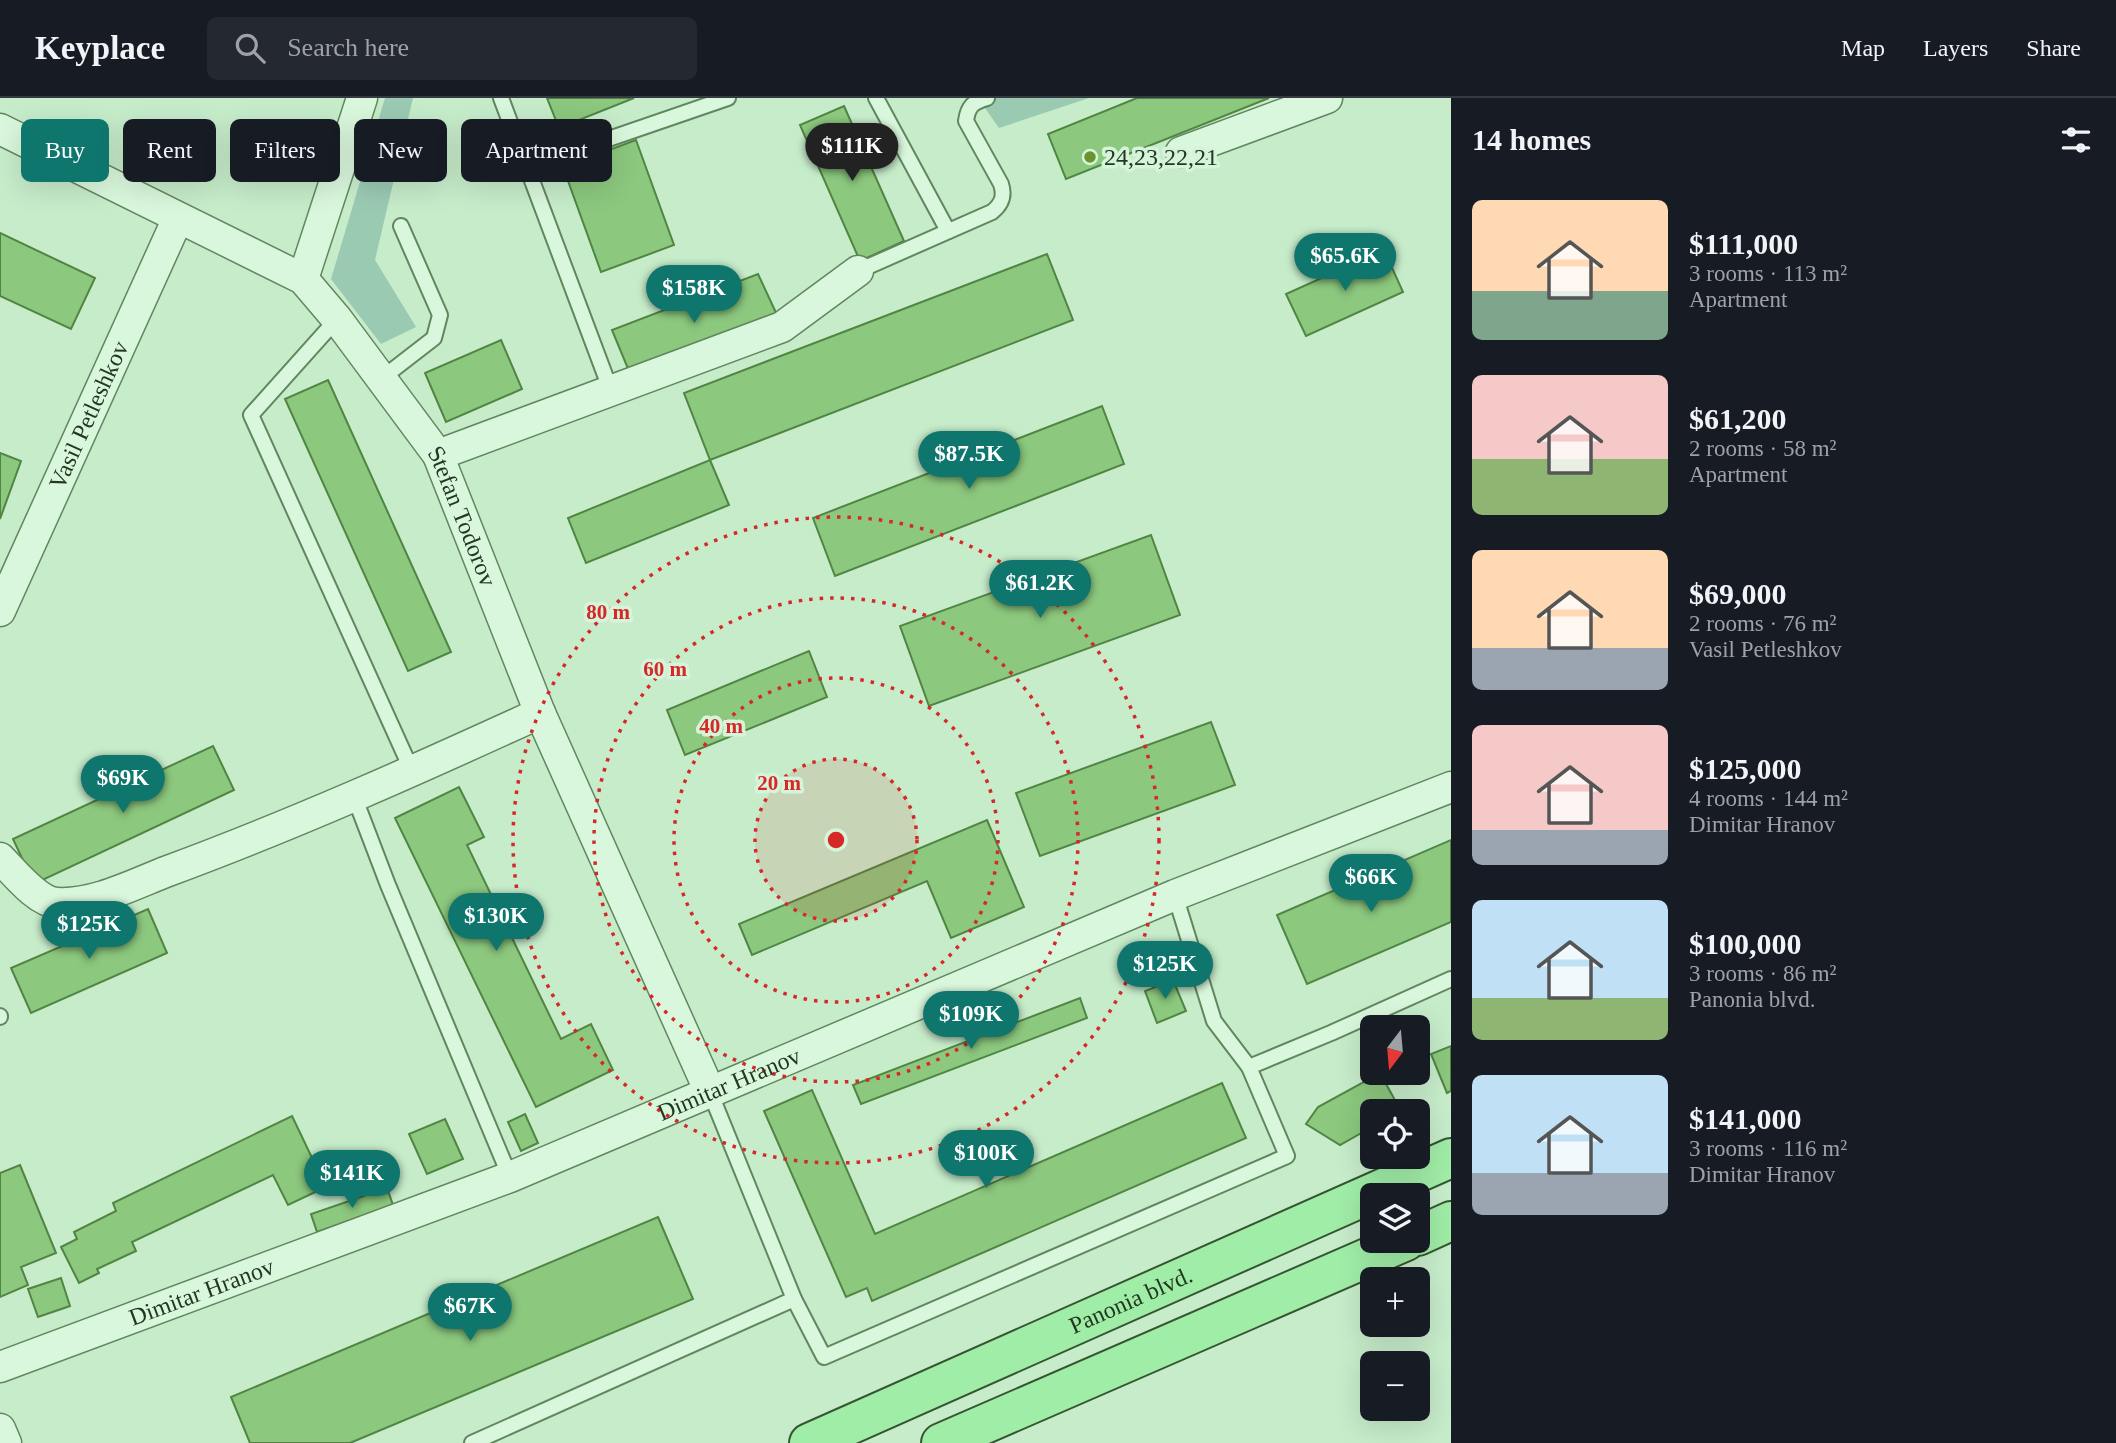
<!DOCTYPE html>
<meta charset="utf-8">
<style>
:root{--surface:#171b24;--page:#242831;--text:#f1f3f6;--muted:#9ea1a6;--line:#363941;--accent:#0f766e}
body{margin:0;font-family:"Times New Roman",serif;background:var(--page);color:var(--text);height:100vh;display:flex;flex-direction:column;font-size:26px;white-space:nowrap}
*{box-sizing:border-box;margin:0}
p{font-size:23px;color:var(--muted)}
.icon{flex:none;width:38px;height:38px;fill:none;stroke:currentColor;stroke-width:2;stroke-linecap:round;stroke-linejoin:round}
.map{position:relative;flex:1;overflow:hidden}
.drawer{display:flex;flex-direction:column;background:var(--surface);width:665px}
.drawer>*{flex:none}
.hud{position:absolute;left:21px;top:21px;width:665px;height:63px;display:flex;gap:14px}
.needle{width:46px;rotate:196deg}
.buttons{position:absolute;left:1360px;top:917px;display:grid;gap:14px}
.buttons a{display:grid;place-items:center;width:70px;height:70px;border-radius:10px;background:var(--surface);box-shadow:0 7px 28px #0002;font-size:35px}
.price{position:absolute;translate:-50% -60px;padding:0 16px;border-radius:24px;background:var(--accent);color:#fff;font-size:23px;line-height:46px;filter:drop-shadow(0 2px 4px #0008)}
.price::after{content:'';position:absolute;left:50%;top:42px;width:21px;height:16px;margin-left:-10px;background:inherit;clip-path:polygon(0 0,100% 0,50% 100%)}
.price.selected{background:#222;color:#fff}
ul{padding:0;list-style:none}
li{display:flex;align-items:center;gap:21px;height:175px;padding:0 21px}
li span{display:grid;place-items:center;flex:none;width:196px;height:140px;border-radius:10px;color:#555}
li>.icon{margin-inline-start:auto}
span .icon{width:84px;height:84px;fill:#fffc;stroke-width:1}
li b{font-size:30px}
h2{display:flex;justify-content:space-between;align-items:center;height:84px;padding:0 21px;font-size:30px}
.chip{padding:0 24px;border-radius:10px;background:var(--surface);box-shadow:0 7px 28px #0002;font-size:24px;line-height:63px}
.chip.selected{background:var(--accent);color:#fff}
header{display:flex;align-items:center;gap:42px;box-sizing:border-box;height:98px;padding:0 35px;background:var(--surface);border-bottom:2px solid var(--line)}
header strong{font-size:33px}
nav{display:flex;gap:38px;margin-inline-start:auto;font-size:24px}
.search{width:490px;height:63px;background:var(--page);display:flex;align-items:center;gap:18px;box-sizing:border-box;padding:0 24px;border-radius:10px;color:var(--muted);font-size:26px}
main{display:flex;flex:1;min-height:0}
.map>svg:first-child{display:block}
</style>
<header>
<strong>Keyplace</strong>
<div class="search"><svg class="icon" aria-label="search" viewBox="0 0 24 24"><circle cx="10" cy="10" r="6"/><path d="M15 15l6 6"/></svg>Search here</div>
<nav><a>Map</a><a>Layers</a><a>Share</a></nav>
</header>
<main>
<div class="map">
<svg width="1451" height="1345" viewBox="0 0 1451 1345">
<rect width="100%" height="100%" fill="#c6ecca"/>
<g fill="#9bcab3">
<path d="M385,0H413L375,162L416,229L381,246L331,181Z"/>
<path d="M978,0H1089L999,30Z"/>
</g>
<g fill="#8cc87e" stroke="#518544" stroke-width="2">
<path d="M547,0H634L559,30Z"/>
<path d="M1137,0H1269L1066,81L1048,36Z"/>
<path d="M844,8L904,143L860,163L800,27Z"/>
<path d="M636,42L674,147L601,174L563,69Z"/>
<path d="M0,135L95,180L71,231L0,198Z"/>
<path d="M1384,152L1403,194L1306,238L1286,196Z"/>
<path d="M1047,156L1073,222L710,362L684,295Z"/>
<path d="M758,176L778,219L631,278L612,232Z"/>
<path d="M501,242L522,291L446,324L425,275Z"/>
<path d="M328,282L451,554L408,573L285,301Z"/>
<path d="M1102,308L1124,366L835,478L813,420Z"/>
<path d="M0,355L21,363L0,421Z"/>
<path d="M710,362L729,407L586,465L568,420Z"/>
<path d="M1151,437L1180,517L929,608L900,528Z"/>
<path d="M809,553L827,599L685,657L667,612Z"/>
<path d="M1211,624L1235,687L1040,758L1016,695Z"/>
<path d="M213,648L234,692L34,786L13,741Z"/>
<path d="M459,689L484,739L467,747L561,941L591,926L613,972L536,1009L395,720Z"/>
<path d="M987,722L1024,809L951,840L927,783L752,857L739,826Z"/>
<path d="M1451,742V824L1307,886L1277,817Z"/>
<path d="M148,811L167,855L31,915L11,870Z"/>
<path d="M1173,882L1186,913L1157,925L1145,893Z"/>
<path d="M1080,900L1087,920L861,1006L853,987Z"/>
<path d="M1451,948V993L1447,995L1431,956Z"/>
<path d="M1380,975L1401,1013H1372V1029L1340,1047L1306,1026L1318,1009Z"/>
<path d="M1222,985L1246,1040L872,1203L867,1190L846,1199L764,1013L812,992L875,1136Z"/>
<path d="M525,1016L538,1045L521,1053L508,1024Z"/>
<path d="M292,1018L326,1089L288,1107L273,1077L132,1144L136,1153L97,1171L99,1175L79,1185L61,1149L77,1141L74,1134L116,1113L113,1105Z"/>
<path d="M445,1021L463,1061L427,1076L409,1036Z"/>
<path d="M20,1067L56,1155L21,1169L28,1187L0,1199V1075Z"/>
<path d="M387,1090L393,1107L317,1134L311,1116Z"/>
<path d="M658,1119L693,1201L350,1345H250L231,1299Z"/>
<path d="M61,1180L70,1208L38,1219L28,1191Z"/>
</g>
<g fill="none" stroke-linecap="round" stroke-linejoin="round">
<g stroke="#60875d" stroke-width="18">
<g id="service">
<path d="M501,0L611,293"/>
<path d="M876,0L948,133"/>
<path d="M527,69L728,0"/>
<path d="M858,173L992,114C1002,106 1005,98 1001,86L966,23C968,8 973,4 987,0"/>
<path d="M337,221L251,317L412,673"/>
<path d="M381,281L434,240L440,217L401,128"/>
<path d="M354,698L388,787L510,1079"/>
<path d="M1175,797L1214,923L1249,969"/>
<path d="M0,918V919"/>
<path d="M710,994L794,1201L824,1259L1287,1058L1249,969L1331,935L1451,881"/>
<path d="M472,1345L794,1201"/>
</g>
</g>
<g stroke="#60875d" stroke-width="33">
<g id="minor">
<path id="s1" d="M0,31L303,181L337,221L438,357L540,615L710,994"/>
<path d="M1181,54L1327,0"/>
<path d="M303,181L362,0"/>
<path d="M438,357L782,229L858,173"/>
<path id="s2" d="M0,513L178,120"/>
<path d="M0,760C14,774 37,804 57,805C95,807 134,786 168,773C295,726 418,671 540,615"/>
<path id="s3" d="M0,1269L510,1079L1175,797L1451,689"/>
<path d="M0,1331L6,1345"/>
</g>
</g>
<g stroke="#365531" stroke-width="42">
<g id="primary">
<path d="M1418,1138L1451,1123"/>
<path id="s4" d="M809,1345L1451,1060"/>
<path d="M941,1345L1406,1143"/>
</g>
</g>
<use href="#service" stroke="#d9f7dc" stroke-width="14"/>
<use href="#minor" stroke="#d9f7dc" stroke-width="30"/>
<use href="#primary" stroke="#a0eda7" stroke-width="38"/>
</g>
<circle cx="836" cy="742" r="81" fill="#d62828" fill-opacity=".12"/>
<g fill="none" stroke="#d62828" stroke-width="3.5" stroke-dasharray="3.5 7">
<circle cx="836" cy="742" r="81"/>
<circle cx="836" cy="742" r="162"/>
<circle cx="836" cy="742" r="242"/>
<circle cx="836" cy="742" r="323"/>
</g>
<circle fill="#6c9330" stroke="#d5f4d9" stroke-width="2.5" cx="1090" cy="59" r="7"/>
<g text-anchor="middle" stroke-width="7" stroke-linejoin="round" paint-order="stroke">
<g font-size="24" fill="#233820" stroke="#d5f4d9" text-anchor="start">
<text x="1104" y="67">24,23,22,21</text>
</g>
<g font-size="24" fill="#233820" stroke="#d5f4d9">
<text dy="8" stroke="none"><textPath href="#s2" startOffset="215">Vasil Petleshkov</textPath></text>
<text dy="8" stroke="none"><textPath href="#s1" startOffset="626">Stefan Todorov</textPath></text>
<text dy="8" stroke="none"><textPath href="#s3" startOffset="782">Dimitar Hranov</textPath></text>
<text dy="8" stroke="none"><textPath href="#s3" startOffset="215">Dimitar Hranov</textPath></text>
<text dy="8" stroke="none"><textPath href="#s4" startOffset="352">Panonia blvd.</textPath></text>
</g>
</g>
<circle cx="836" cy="742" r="10" fill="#d62828" stroke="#d5f4d9" stroke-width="3.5"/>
<g font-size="21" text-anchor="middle" font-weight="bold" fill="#d62828" stroke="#d5f4d9" stroke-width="7" stroke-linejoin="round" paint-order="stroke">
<text x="608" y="521">80 m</text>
<text x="665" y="578">60 m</text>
<text x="721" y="635">40 m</text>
<text x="779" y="692">20 m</text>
</g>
</svg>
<div class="buttons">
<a><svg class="needle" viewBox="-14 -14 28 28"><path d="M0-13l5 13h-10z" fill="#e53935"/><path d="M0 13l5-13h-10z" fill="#9ea1a6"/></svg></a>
<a><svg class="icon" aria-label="locate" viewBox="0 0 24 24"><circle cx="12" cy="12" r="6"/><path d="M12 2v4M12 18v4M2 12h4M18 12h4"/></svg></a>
<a><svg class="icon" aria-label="layers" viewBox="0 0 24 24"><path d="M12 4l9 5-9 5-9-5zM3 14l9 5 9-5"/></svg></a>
<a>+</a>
<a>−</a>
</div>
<b class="price selected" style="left:852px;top:85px">$111K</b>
<b class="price" style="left:1345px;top:195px">$65.6K</b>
<b class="price" style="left:694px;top:227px">$158K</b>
<b class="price" style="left:969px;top:393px">$87.5K</b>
<b class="price" style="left:1040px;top:522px">$61.2K</b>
<b class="price" style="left:123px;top:717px">$69K</b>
<b class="price" style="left:1371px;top:816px">$66K</b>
<b class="price" style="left:496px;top:855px">$130K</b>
<b class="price" style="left:89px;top:863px">$125K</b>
<b class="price" style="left:1165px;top:903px">$125K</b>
<b class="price" style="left:971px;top:953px">$109K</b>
<b class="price" style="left:986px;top:1092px">$100K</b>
<b class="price" style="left:352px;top:1112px">$141K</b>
<b class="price" style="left:470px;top:1245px">$67K</b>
<div class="hud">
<a class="chip selected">Buy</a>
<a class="chip">Rent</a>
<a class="chip">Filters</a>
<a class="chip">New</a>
<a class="chip">Apartment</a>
</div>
</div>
<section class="drawer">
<h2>14 homes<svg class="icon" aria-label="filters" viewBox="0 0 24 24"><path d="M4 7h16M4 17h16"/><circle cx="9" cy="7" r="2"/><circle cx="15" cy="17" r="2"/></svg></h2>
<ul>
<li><span style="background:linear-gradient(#ffd9b3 65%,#7fa58c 0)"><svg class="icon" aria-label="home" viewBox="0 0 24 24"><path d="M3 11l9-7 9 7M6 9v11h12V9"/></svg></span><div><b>$111,000</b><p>3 rooms · 113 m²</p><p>Apartment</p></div></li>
<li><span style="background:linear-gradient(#f6c9c9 60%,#8fb573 0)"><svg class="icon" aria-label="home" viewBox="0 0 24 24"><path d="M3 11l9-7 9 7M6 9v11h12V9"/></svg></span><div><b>$61,200</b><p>2 rooms · 58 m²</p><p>Apartment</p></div></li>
<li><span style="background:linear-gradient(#ffd9b3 70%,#9aa5b1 0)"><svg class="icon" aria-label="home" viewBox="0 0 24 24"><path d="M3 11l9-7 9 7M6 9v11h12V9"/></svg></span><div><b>$69,000</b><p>2 rooms · 76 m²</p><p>Vasil Petleshkov</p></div></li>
<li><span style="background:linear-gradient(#f6c9c9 75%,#9aa5b1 0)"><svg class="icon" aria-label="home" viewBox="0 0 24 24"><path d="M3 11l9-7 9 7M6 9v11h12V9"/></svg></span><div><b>$125,000</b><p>4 rooms · 144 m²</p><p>Dimitar Hranov</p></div></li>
<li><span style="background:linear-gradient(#bfe0f5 70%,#8fb573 0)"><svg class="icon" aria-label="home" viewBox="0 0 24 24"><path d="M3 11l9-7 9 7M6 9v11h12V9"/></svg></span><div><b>$100,000</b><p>3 rooms · 86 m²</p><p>Panonia blvd.</p></div></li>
<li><span style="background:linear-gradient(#bfe0f5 70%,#9aa5b1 0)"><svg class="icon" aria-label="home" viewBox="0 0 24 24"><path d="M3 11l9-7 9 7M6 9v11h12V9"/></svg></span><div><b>$141,000</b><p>3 rooms · 116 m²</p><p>Dimitar Hranov</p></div></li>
</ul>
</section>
</main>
